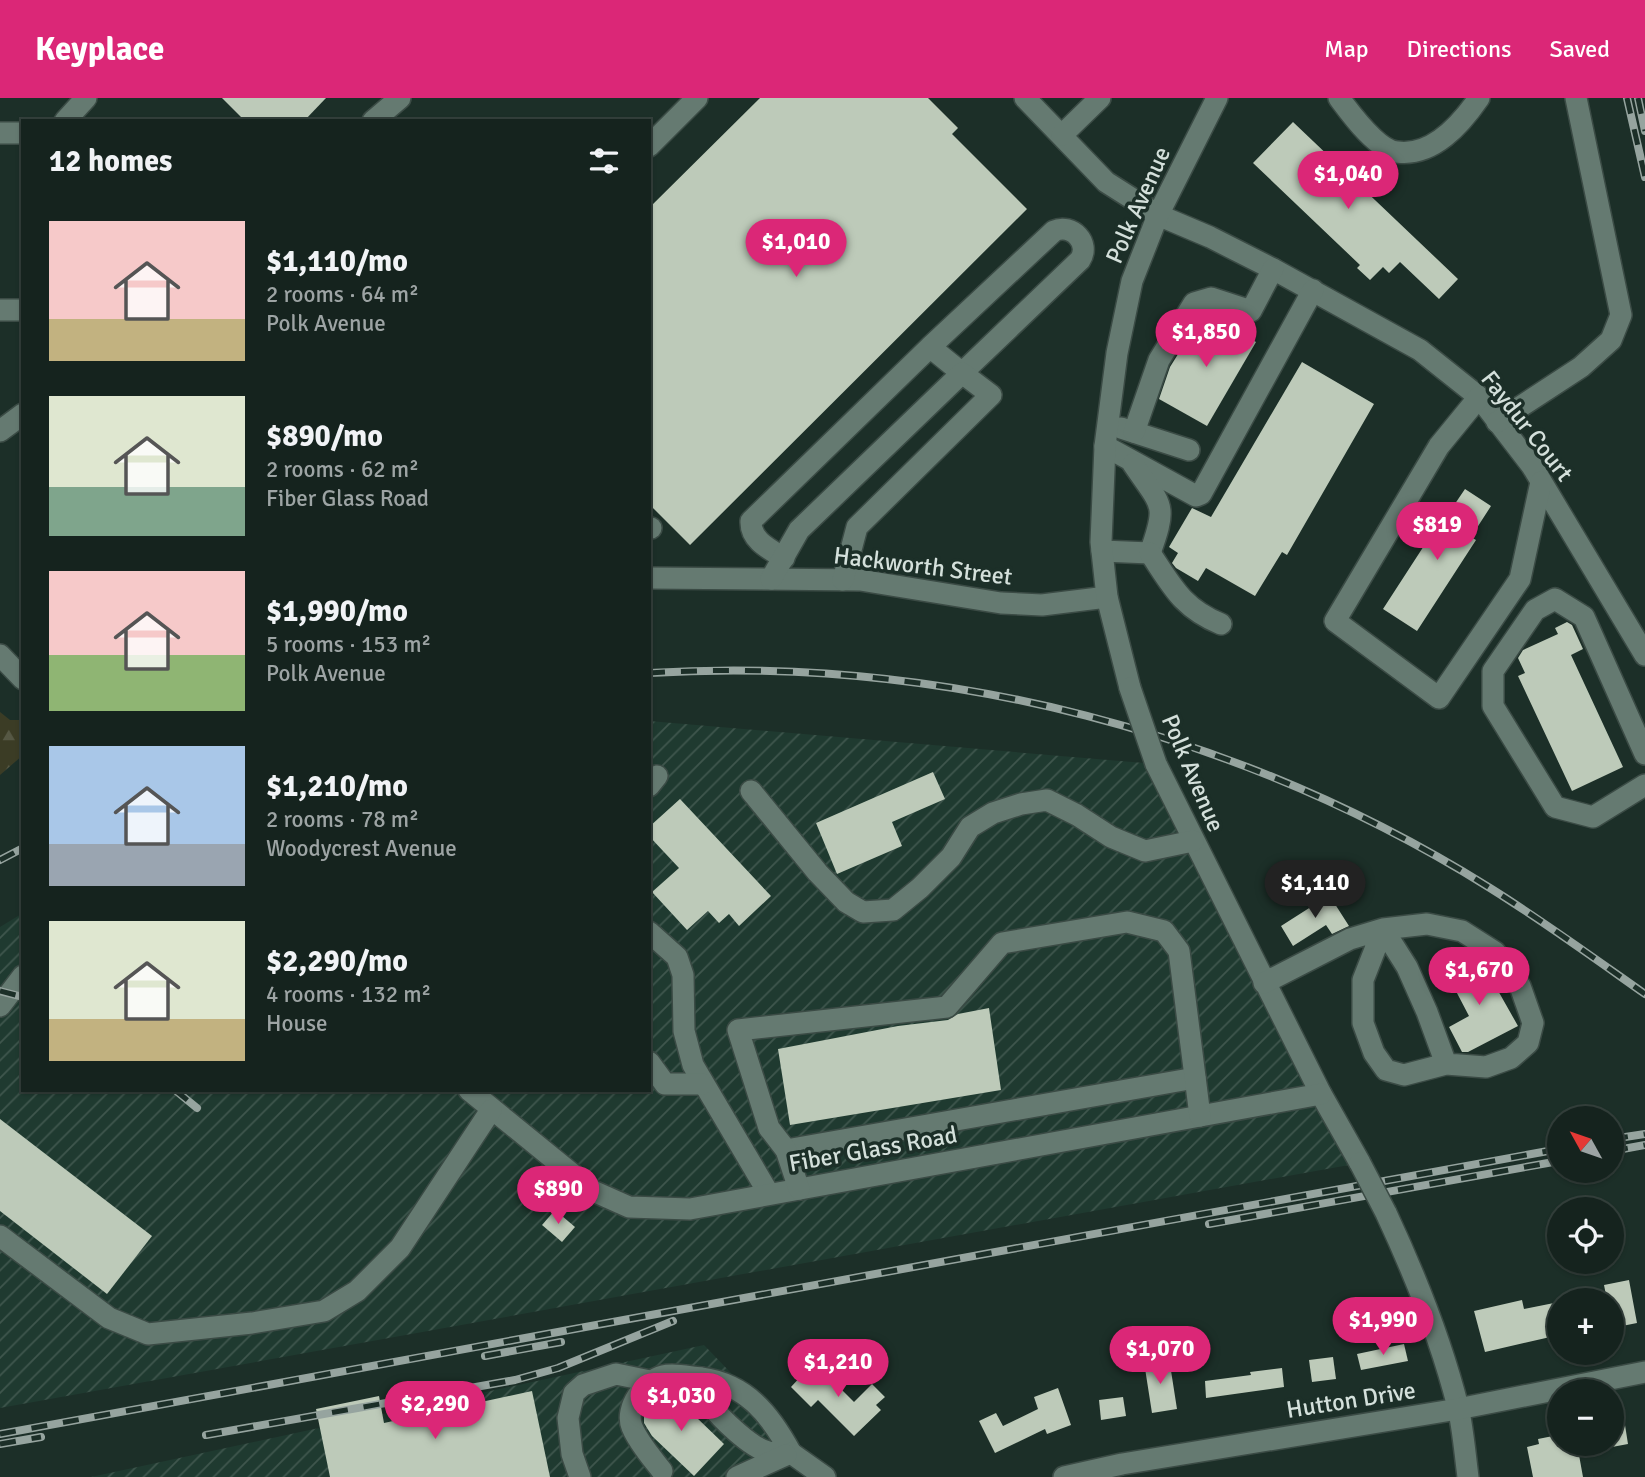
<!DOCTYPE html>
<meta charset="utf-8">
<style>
:root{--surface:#15231e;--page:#222f2b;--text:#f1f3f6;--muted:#9da4a4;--line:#34403c;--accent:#db2777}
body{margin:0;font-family:Signika,sans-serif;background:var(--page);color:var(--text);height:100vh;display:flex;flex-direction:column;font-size:26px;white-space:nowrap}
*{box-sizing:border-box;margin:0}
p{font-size:23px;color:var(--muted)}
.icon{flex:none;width:38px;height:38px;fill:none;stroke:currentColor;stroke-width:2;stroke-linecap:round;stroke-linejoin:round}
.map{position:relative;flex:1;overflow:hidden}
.drawer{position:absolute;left:21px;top:21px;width:630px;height:973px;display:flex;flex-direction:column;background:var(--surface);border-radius:0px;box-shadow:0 2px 5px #0004,0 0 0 2px var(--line)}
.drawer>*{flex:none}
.needle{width:46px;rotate:310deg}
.fabs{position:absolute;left:1547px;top:1008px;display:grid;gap:14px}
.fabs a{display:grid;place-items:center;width:77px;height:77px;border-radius:50%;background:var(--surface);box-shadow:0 2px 5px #0004,0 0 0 2px var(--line);font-size:35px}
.price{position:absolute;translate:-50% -60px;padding:0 16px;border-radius:24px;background:var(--accent);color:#fff;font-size:23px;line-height:46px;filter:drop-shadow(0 2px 4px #0008)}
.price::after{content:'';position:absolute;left:50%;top:42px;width:21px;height:16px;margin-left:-10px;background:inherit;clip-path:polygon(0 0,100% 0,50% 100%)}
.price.on{background:#222;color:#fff}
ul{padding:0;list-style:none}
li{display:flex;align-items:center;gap:21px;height:175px;padding:0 28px}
li span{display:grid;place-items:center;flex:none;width:196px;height:140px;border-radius:0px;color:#555}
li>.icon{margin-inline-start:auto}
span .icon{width:84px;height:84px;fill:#fffc;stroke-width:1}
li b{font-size:30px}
h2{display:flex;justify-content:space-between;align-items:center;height:84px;padding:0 28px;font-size:30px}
header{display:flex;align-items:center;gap:42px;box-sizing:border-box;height:98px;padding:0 35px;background:var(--accent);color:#fff}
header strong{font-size:33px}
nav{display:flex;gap:38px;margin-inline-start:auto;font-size:24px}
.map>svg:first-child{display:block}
</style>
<header>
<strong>Keyplace</strong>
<nav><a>Map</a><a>Directions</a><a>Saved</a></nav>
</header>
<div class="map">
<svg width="1645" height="1379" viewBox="0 0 1645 1379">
<defs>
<pattern id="industrial-furrows" width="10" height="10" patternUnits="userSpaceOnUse" patternTransform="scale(1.75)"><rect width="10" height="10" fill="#1f3a30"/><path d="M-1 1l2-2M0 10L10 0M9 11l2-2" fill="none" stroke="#3f564d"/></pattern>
<pattern id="forest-firs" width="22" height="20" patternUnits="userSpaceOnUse" patternTransform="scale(1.75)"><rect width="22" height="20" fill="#3b3c25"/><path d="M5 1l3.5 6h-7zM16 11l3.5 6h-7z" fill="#565844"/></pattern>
</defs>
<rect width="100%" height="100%" fill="#1c2f28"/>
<g fill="url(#industrial-furrows)">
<path d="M649,623L1156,666L1360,1065L0,1310V829L23,815V992H649Z"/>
<path d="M704,1247L784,1330L735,1379H91Z"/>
</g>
<path fill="url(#forest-firs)" d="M0,614L10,622H23V657L0,677Z"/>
<g fill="#bdcab9">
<path d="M222,0H326L304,23H245Z"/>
<path d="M760,0H928L958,30L952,36L1027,111L690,447L649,406V110Z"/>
<path d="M1293,24L1458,181L1439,201L1400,164L1389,175L1383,169L1370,182L1357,170L1360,167L1253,65Z"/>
<path d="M1205,215L1256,244L1207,328L1159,301L1170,269L1203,216Z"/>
<path d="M1302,264L1374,306L1287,457L1282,454L1255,498L1206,470L1198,483L1176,470L1172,465L1178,455L1169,449L1192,410L1211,419Z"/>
<path d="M1465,391L1491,408L1471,439L1476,442L1417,533L1383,511L1442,420L1444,422Z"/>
<path d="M1567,524L1572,527L1583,551L1571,557L1623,669L1572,693L1518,578L1525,575L1518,560L1523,552L1558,536L1555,530Z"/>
<path d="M933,674L945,701L892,724L902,748L837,776L816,725Z"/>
<path d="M680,701L771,798L739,828L729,816L719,825L708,813L687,832L652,794L679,770L649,738V729Z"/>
<path d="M1326,792L1349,828L1332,836L1326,827L1293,848L1281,828L1317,805L1313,800Z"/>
<path d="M1479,859L1518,928L1468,954H1462L1449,929L1469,918L1447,876Z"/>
<path d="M989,910L1001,992L790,1027L778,951L898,928L948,922L958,916Z"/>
<path d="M0,1021L152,1138L107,1196L0,1113Z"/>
<path d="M555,1112L575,1129L562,1144L542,1127Z"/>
<path d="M1629,1182L1637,1225L1612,1230V1202H1607L1604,1187Z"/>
<path d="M1522,1202L1524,1211L1559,1204V1237L1485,1254L1474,1213Z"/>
<path d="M1404,1246L1408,1263L1361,1272L1357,1256Z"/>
<path d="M1333,1259L1336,1281L1312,1284L1309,1262Z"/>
<path d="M1169,1260L1177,1311L1152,1315L1144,1264Z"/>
<path d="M814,1264L854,1304L872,1286L885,1299L876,1307L881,1312L854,1338L818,1302L811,1309L791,1289Z"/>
<path d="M1282,1270L1284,1289L1206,1300L1205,1283L1251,1277L1250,1274Z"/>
<path d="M1058,1290L1071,1327L1047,1336L1045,1331L995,1355L979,1323L996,1315L1003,1328L1038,1311L1034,1299Z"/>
<path d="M667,1291L724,1346L694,1378L652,1338L644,1325V1315Z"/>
<path d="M532,1293L550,1379H330L316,1311L379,1298L384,1325Z"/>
<path d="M1123,1299L1126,1318L1101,1322L1099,1302Z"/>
<path d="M1625,1327L1628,1346L1612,1349V1329Z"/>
<path d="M1553,1338L1554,1344L1559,1343V1346H1577L1583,1379H1533L1527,1349L1539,1346L1538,1341Z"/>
</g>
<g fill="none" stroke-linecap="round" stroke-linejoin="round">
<g stroke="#3b4b45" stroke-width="24">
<g id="minor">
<path d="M1025,0L1106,84L1158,117L1210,139L1273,171L1420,252L1479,299L1532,368L1645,557"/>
<path d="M1339,0C1351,16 1377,52 1397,54C1433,59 1461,26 1479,0"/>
<path d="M65,23L86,0"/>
<path d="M373,23L400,0"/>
<path d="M0,35H23"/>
<path d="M1062,37L1100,0"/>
<path d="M649,48L697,0"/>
<path d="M0,212H23"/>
<path d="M1479,299L1439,348L1335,523L1439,600L1520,481L1541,384"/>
<path d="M1497,324L1581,269L1611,242L1621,217L1576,0"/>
<path d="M1121,330L1189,352"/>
<path d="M0,333L23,316"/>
<path d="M1134,334L1159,262L1194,205L1211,200L1251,213L1273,171"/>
<path d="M1105,348L1196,398L1201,396L1313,192"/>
<path d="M649,430H651"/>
<path d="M1102,453L1150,455C1168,405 1162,409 1133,366"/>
<path d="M1150,455C1172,488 1182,510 1221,526"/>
<path d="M784,460C769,451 750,442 751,423L930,249L962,275L1080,162C1091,145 1072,125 1054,133L930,249"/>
<path d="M649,480L860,482L1001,505L1042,507L1107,499"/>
<path d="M771,481L799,432L962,275L991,297L857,429L843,482"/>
<path d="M0,557L23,581"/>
<path d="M1130,590L1107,499L1101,444L1105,348L1117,255L1132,183L1158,117L1217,0"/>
<path d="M1645,656L1584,519L1555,501L1535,512L1493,573V608L1555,709L1593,719L1645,687"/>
<path d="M1156,666L1321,996L1360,1065"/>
<path d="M649,688L657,678"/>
<path d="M751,693L818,775L846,804L863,814L893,812L920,790L951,759L970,729L993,715L1021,706L1047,702L1077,717L1111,739L1145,753L1193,743"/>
<path d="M649,834L677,859L683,877L684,933L693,967L769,1096"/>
<path d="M1264,885L1350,841L1383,831L1427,826L1462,833L1495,854L1520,888L1533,925L1528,945L1511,960L1486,969L1446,966L1404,977L1386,972L1374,955L1363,925V882L1383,831L1407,869L1427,914L1446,966"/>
<path d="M0,908L23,878"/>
<path d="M649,964L665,986H702"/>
<path d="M469,992L593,1093L629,1109L690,1111L1321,996"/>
<path d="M786,1052L1195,980"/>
<path d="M799,1091L786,1052L769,1030L738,932L947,909L1002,845L1127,824L1164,833L1179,853L1200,1018"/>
<path d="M1386,1115C1415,1177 1441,1242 1458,1309C1463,1331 1465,1356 1468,1379"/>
<path d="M0,1138L109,1220L148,1236L252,1225L324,1213L357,1193L400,1150L491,1012"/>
<path d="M701,1280C746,1286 770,1316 791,1355C784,1355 776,1356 769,1354C752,1351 720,1320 710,1306C704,1297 703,1289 701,1280Z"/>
<path d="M791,1355L825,1379"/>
<path d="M662,1373C652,1360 638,1344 632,1329C624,1310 645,1282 663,1278C674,1275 689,1279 701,1280"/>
<path d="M580,1379L572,1356L568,1320L574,1295L583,1287L616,1276L650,1283"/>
<path d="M737,1379L786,1357"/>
<path d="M1064,1379L1122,1366L1458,1311L1645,1274"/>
</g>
</g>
<use href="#minor" stroke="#657a71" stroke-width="21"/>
<g stroke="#96a49f" stroke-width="8">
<g id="rail">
<path d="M1627,0L1645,79"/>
<path d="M1638,0L1645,33"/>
<path d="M649,575C941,557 1242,635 1490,790C1543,823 1594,860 1645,896"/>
<path d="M0,762L23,750"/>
<path d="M0,893L23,899"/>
<path d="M175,992L197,1010"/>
<path d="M1612,1041L1645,1036"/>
<path d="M1612,1053L1645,1047"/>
<path d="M1209,1126L1559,1063"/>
<path d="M485,1258L561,1244"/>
<path d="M0,1336L1559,1051"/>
<path d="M206,1337L515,1282L558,1270L673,1223"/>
<path d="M0,1346L41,1339"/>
</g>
</g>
<use href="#rail" stroke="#1c2f28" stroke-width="5" stroke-dasharray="16" stroke-linecap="butt"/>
<g stroke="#3b4b45" stroke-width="24" stroke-linecap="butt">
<g id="minor-bridge">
<path d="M1130,590L1156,666"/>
<path d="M1360,1065L1386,1115"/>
</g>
</g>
<use href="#minor-bridge" stroke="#657a71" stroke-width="21"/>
</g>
<g text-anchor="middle" stroke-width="7" stroke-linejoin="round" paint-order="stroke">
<g font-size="24" fill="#d4e0db" stroke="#1c2f28">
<text transform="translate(1138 107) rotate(-66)" y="8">Polk Avenue</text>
<text transform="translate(1527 328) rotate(52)" y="8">Faydur Court</text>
<text transform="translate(923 468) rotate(7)" y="8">Hackworth Street</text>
<text transform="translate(1193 675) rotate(67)" y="8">Polk Avenue</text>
<text transform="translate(873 1051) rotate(-10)" y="8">Fiber Glass Road</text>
<text transform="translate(1351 1302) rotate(-9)" y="8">Hutton Drive</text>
</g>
</g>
</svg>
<div class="fabs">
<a><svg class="needle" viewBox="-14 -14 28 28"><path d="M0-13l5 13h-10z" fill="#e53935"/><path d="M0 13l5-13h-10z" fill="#9da4a4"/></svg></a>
<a><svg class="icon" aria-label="locate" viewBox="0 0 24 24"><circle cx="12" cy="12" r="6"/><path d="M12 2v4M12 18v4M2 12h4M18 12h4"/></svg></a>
<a>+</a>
<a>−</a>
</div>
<b class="price" style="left:1348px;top:113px">$1,040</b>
<b class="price" style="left:796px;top:181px">$1,010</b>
<b class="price" style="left:1206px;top:271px">$1,850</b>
<b class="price" style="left:1437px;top:464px">$819</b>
<b class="price on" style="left:1315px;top:822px">$1,110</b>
<b class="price" style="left:1479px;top:909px">$1,670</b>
<b class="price" style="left:558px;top:1128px">$890</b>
<b class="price" style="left:1383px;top:1259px">$1,990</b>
<b class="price" style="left:1160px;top:1288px">$1,070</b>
<b class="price" style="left:838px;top:1301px">$1,210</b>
<b class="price" style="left:681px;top:1335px">$1,030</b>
<b class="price" style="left:435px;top:1343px">$2,290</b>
<section class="drawer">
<h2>12 homes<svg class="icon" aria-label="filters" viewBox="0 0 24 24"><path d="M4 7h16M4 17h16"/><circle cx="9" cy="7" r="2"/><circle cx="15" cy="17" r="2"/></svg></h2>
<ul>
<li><span style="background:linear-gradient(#f6c9c9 70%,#c2b280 0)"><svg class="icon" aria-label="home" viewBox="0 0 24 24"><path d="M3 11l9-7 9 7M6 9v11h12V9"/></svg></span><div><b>$1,110/mo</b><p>2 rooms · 64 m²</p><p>Polk Avenue</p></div></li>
<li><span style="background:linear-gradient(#dfe7d0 65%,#7fa58c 0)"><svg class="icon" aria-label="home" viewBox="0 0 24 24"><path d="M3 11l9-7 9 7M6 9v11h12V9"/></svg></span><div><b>$890/mo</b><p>2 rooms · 62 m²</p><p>Fiber Glass Road</p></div></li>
<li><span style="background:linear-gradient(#f6c9c9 60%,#8fb573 0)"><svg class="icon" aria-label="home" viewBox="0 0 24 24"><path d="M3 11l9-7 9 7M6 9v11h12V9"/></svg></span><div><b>$1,990/mo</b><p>5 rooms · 153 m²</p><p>Polk Avenue</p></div></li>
<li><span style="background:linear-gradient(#a9c7e8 70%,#9aa5b1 0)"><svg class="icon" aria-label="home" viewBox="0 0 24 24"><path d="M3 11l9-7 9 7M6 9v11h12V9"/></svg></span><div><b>$1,210/mo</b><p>2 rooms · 78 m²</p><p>Woodycrest Avenue</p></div></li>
<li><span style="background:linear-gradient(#dfe7d0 70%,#c2b280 0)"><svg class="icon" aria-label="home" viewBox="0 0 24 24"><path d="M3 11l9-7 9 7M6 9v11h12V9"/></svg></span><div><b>$2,290/mo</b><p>4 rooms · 132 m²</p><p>House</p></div></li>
</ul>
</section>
</div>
